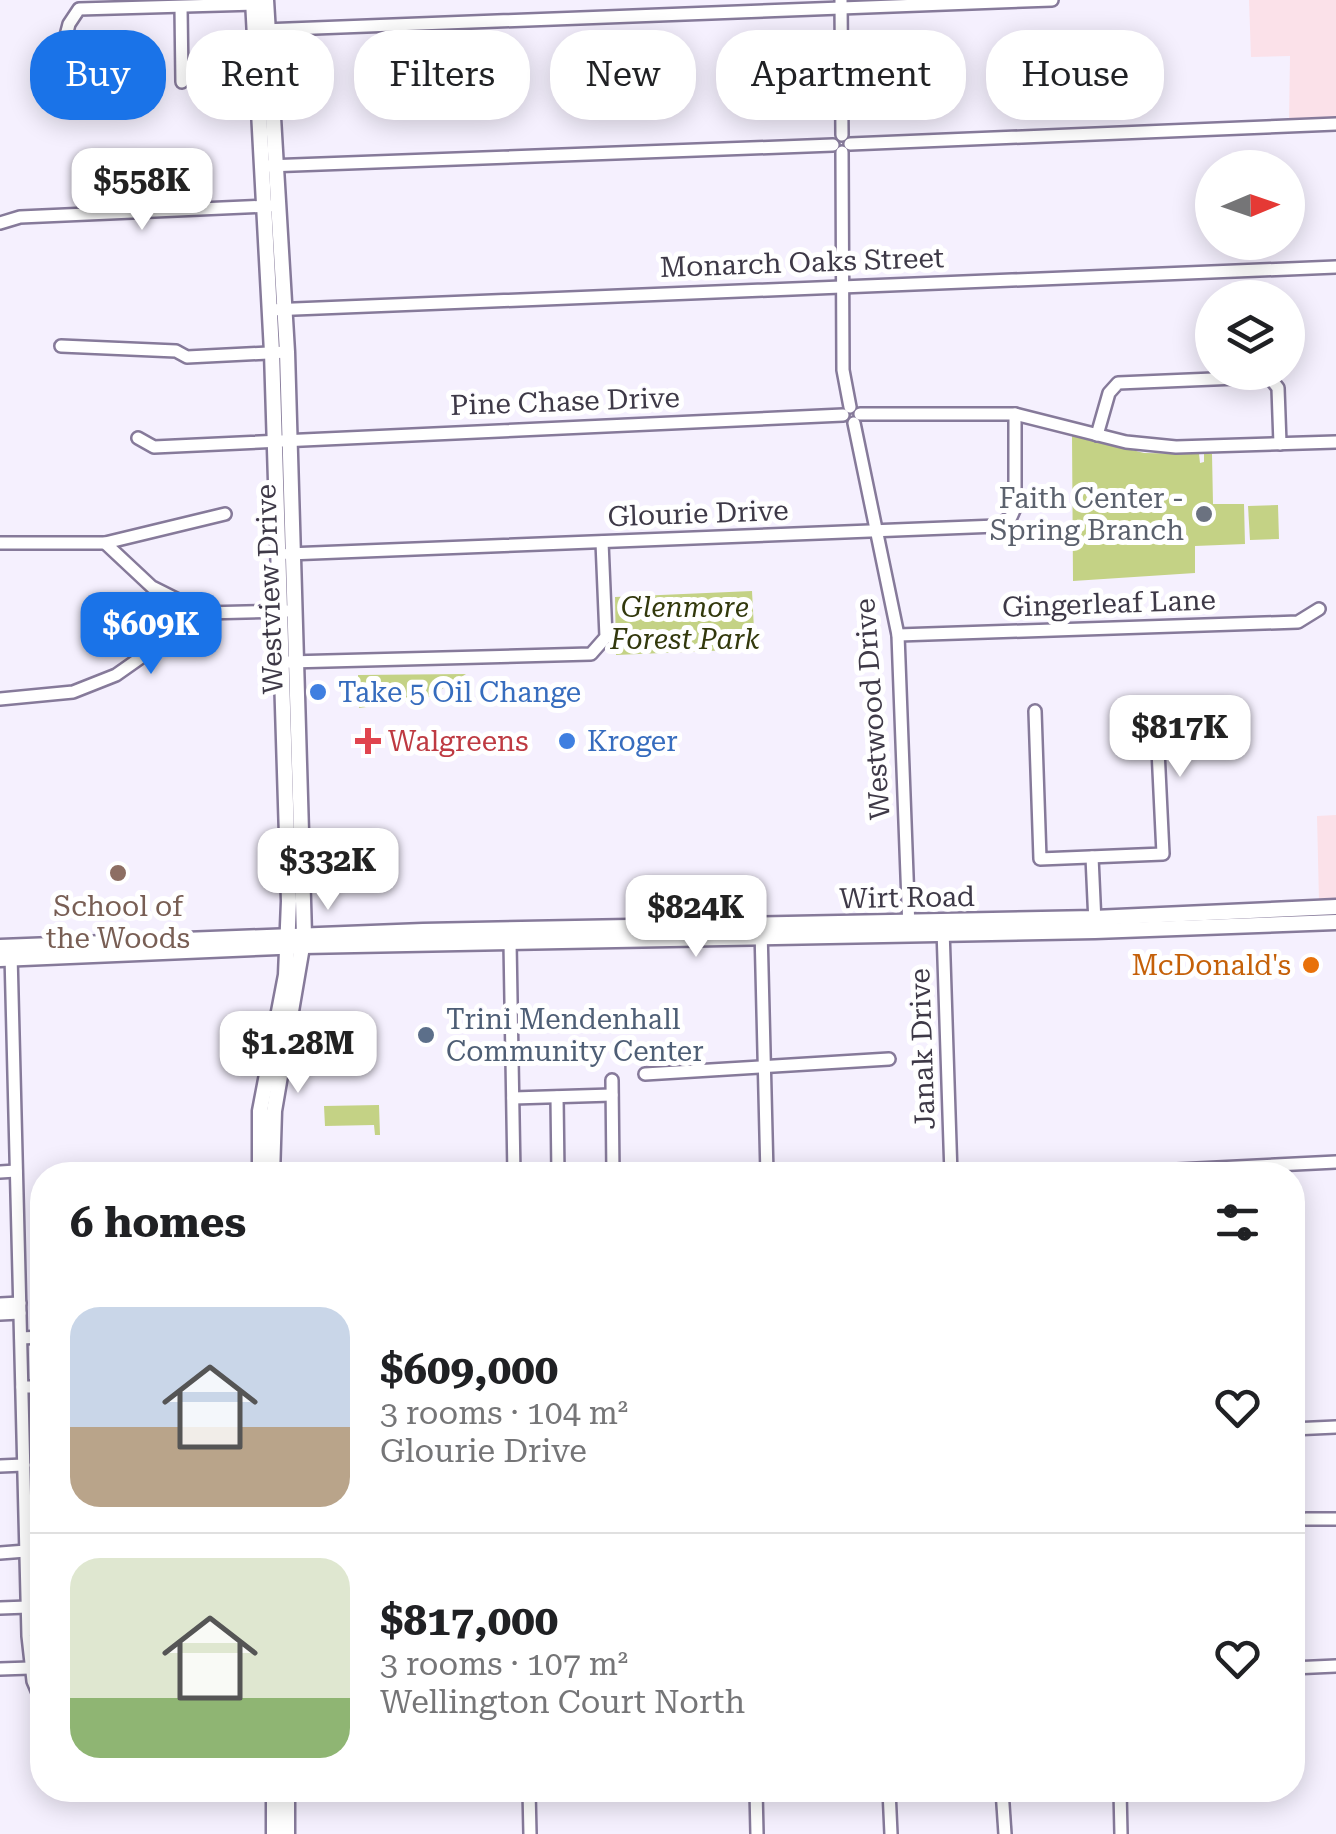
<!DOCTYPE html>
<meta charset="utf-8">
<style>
:root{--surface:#fff;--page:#f6f6f6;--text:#202124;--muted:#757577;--line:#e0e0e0;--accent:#1a73e8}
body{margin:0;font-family:"Roboto Serif",serif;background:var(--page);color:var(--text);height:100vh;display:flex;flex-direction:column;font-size:38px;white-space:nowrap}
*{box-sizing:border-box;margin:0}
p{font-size:32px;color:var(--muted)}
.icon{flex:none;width:55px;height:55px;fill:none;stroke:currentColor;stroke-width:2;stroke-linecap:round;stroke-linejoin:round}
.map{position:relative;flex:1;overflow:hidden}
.details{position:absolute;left:30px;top:1162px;width:1275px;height:640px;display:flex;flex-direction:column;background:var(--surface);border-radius:40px;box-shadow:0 5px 25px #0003}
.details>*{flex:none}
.top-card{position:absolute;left:30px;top:30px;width:1278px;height:90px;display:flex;gap:20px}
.needle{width:65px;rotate:88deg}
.fabs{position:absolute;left:1195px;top:150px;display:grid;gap:20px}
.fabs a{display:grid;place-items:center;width:110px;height:110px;border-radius:50%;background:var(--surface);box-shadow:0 5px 25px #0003;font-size:50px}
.price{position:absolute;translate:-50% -85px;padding:0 22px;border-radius:20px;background:#fff;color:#222;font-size:32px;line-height:65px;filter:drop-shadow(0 2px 5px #0008)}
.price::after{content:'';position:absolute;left:50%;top:60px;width:30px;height:22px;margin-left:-15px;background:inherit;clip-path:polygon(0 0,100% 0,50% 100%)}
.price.selected{background:var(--accent);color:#fff}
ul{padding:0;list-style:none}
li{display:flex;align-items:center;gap:30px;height:250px;padding:0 40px}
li+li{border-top:2px solid var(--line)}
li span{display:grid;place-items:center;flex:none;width:280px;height:200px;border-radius:30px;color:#555}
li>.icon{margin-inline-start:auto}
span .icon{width:120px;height:120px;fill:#fffc;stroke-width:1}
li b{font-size:42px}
h2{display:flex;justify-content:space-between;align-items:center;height:120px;padding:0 40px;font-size:42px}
.pill{padding:0 35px;border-radius:40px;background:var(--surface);box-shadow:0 5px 25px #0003;font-size:35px;line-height:90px}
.pill.selected{background:var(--accent);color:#fff}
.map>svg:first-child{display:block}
</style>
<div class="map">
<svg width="1336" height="1834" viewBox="0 0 1336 1834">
<rect width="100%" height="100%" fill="#f5f0fe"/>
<g fill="#fbe1e9">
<path d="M1249,0H1336V119L1289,122L1290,56L1251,57Z"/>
<path d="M1336,815V902H1319L1317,816Z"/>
</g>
<g fill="#c4d285">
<path d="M1072,435L1144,453L1199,454L1200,463L1204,462V454H1212L1213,504H1244L1245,544L1195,546V573L1073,581Z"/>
<path d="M1278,505L1279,539L1250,540L1248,506Z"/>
<path d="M752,591L755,649L616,655L615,597Z"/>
<path d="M466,674L426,699L359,708L358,675Z"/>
<path d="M379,1105L380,1135H375L374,1125L325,1126L324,1106Z"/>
</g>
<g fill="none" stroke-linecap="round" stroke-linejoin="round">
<g stroke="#867a9a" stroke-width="16">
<g id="minor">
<path d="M841,0L842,135"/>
<path d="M181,7L182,82"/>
<path d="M263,30L1052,0"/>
<path d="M54,82L69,24L79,9L257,4"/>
<path d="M850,144L1336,124"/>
<path d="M842,152L843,370L850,407"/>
<path d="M267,166L833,145"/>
<path d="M0,223L20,217L270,206"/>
<path d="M270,310L1336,267"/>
<path d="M61,346L176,351L187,357L287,352"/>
<path d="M860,414H1015L1126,442L1176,447L1336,442"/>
<path d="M854,423L898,635L909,929"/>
<path d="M1097,435L1109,393L1118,383L1261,377L1270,378L1278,388L1280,444"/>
<path d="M138,438L154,447L843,415"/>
<path d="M0,543H105L225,514"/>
<path d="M105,543L152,587L204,613"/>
<path d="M288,554L997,526L1011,517L1015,508V414"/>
<path d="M898,635L1298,622L1319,609"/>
<path d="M289,662L591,654L606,637L602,542"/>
<path d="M0,699L73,692L116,675L204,613L287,611"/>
<path d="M1035,711L1040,859L1163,854L1156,708"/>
<path d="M1092,857L1095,923"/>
<path d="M761,929L767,1175"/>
<path d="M943,929L951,1175"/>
<path d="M510,942L514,1175"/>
<path d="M11,954L28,1636L33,1681L42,1702"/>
<path d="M645,1074L889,1059"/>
<path d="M612,1080L613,1175"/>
<path d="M557,1097L558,1175"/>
<path d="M513,1098L612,1095"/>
<path d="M0,1172L16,1171"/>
<path d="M1076,1175L1336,1162"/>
<path d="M0,1304L20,1303"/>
<path d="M0,1314L20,1313"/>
<path d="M21,1338L42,1337"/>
<path d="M22,1387H42"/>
<path d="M1292,1429L1336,1427"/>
<path d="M0,1466L24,1465"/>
<path d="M1306,1519H1336"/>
<path d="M0,1553L26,1551"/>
<path d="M0,1608L28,1607"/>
<path d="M1292,1668L1336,1666"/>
<path d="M0,1669L30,1668"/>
<path d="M529,1790L530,1834"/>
<path d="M756,1790L757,1834"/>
<path d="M889,1790L891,1834"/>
<path d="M1002,1790L1005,1834"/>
<path d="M1120,1790L1121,1834"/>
</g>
</g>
<g stroke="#867a9a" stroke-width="19">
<g id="major">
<path d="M253,0L272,352L289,901L286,975L260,1111V1175"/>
<path d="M266,0L287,352L304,935L274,1111L272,1175"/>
<path d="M0,947L423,931L1094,918L1336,907"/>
<path d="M0,959L303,946L1095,931L1336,922"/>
<path d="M274,1790V1834"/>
<path d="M287,1790V1834"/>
</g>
</g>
<use href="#minor" stroke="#fff" stroke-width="11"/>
<use href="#major" stroke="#fff" stroke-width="14"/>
</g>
<circle fill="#6b7280" stroke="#fff" stroke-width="4" cx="1204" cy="514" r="10"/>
<g fill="#3f7fe0" stroke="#fff" stroke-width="4">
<circle cx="318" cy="692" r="10"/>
<circle cx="567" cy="741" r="10"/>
</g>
<path fill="#e0444e" stroke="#fff" stroke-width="4" d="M363 726h10v10h10v10h-10v10h-10v-10h-10v-10h10z"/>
<circle fill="#8d6e63" stroke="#fff" stroke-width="4" cx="118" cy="873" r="10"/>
<circle fill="#e8710a" stroke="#fff" stroke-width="4" cx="1311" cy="965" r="10"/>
<circle fill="#5c6f8a" stroke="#fff" stroke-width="4" cx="426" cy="1035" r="10"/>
<g text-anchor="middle" stroke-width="10" stroke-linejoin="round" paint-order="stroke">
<g font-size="28" fill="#3e3947" stroke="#fff">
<text transform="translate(802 262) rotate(-2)" y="10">Monarch Oaks Street</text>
<text transform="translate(565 401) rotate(-2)" y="10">Pine Chase Drive</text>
<text transform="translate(698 513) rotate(-2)" y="10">Glourie Drive</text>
<text transform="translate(269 589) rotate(-92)" y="10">Westview Drive</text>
<text transform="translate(1109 603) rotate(-2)" y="10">Gingerleaf Lane</text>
<text transform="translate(872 709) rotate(-94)" y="10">Westwood Drive</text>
<text transform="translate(907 897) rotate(-1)" y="10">Wirt Road</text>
<text transform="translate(922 1049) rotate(-92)" y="10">Janak Drive</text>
</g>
<g font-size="28" fill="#5b616d" stroke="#fff" text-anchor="end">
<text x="1184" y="508">Faith Center -<tspan x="1184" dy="32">Spring Branch</tspan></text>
</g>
<g font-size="28" font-style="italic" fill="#32380c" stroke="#fff">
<text x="685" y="617">Glenmore<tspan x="685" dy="32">Forest Park</tspan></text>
</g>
<g font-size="28" fill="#366cbe" stroke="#fff" text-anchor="start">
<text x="338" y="702">Take 5 Oil Change</text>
<text x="587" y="751">Kroger</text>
</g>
<g font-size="28" fill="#be3a42" stroke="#fff" text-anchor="start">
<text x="388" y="751">Walgreens</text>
</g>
<g font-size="28" fill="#785e54" stroke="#fff">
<text x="118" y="916">School of<tspan x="118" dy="32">the Woods</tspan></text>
</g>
<g font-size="28" fill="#c56008" stroke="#fff" text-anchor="end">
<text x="1291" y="975">McDonald's</text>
</g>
<g font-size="28" fill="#4e5e75" stroke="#fff" text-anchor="start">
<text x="446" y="1029">Trini Mendenhall<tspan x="446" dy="32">Community Center</tspan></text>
</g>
</g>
</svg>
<div class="fabs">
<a><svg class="needle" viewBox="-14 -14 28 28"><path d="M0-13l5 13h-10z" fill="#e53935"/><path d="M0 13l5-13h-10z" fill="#757577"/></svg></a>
<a><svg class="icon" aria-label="layers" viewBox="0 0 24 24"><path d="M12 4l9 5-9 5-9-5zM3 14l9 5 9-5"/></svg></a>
</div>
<b class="price" style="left:142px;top:233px">$558K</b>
<b class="price selected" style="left:151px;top:677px">$609K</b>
<b class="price" style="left:1180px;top:780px">$817K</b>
<b class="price" style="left:328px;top:913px">$332K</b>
<b class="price" style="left:696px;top:960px">$824K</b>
<b class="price" style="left:298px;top:1096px">$1.28M</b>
<div class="top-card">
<a class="pill selected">Buy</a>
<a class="pill">Rent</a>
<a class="pill">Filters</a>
<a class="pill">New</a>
<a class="pill">Apartment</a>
<a class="pill">House</a>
</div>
<section class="details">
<h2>6 homes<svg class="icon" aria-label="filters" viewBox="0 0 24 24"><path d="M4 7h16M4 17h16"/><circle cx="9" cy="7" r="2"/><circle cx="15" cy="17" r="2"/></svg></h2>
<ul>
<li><span style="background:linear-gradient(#c9d6e8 60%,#b9a48a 0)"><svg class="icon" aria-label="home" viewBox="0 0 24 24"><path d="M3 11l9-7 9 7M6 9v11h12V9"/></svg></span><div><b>$609,000</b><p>3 rooms · 104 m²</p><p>Glourie Drive</p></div><svg class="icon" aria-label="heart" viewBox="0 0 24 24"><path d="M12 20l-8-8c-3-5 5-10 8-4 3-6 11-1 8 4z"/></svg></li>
<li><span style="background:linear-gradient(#dfe7d0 70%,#8fb573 0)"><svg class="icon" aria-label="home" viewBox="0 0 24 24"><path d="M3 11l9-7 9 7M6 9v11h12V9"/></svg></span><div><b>$817,000</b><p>3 rooms · 107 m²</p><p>Wellington Court North</p></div><svg class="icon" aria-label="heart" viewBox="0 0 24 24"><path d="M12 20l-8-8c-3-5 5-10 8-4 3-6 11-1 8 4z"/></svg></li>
</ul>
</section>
</div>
